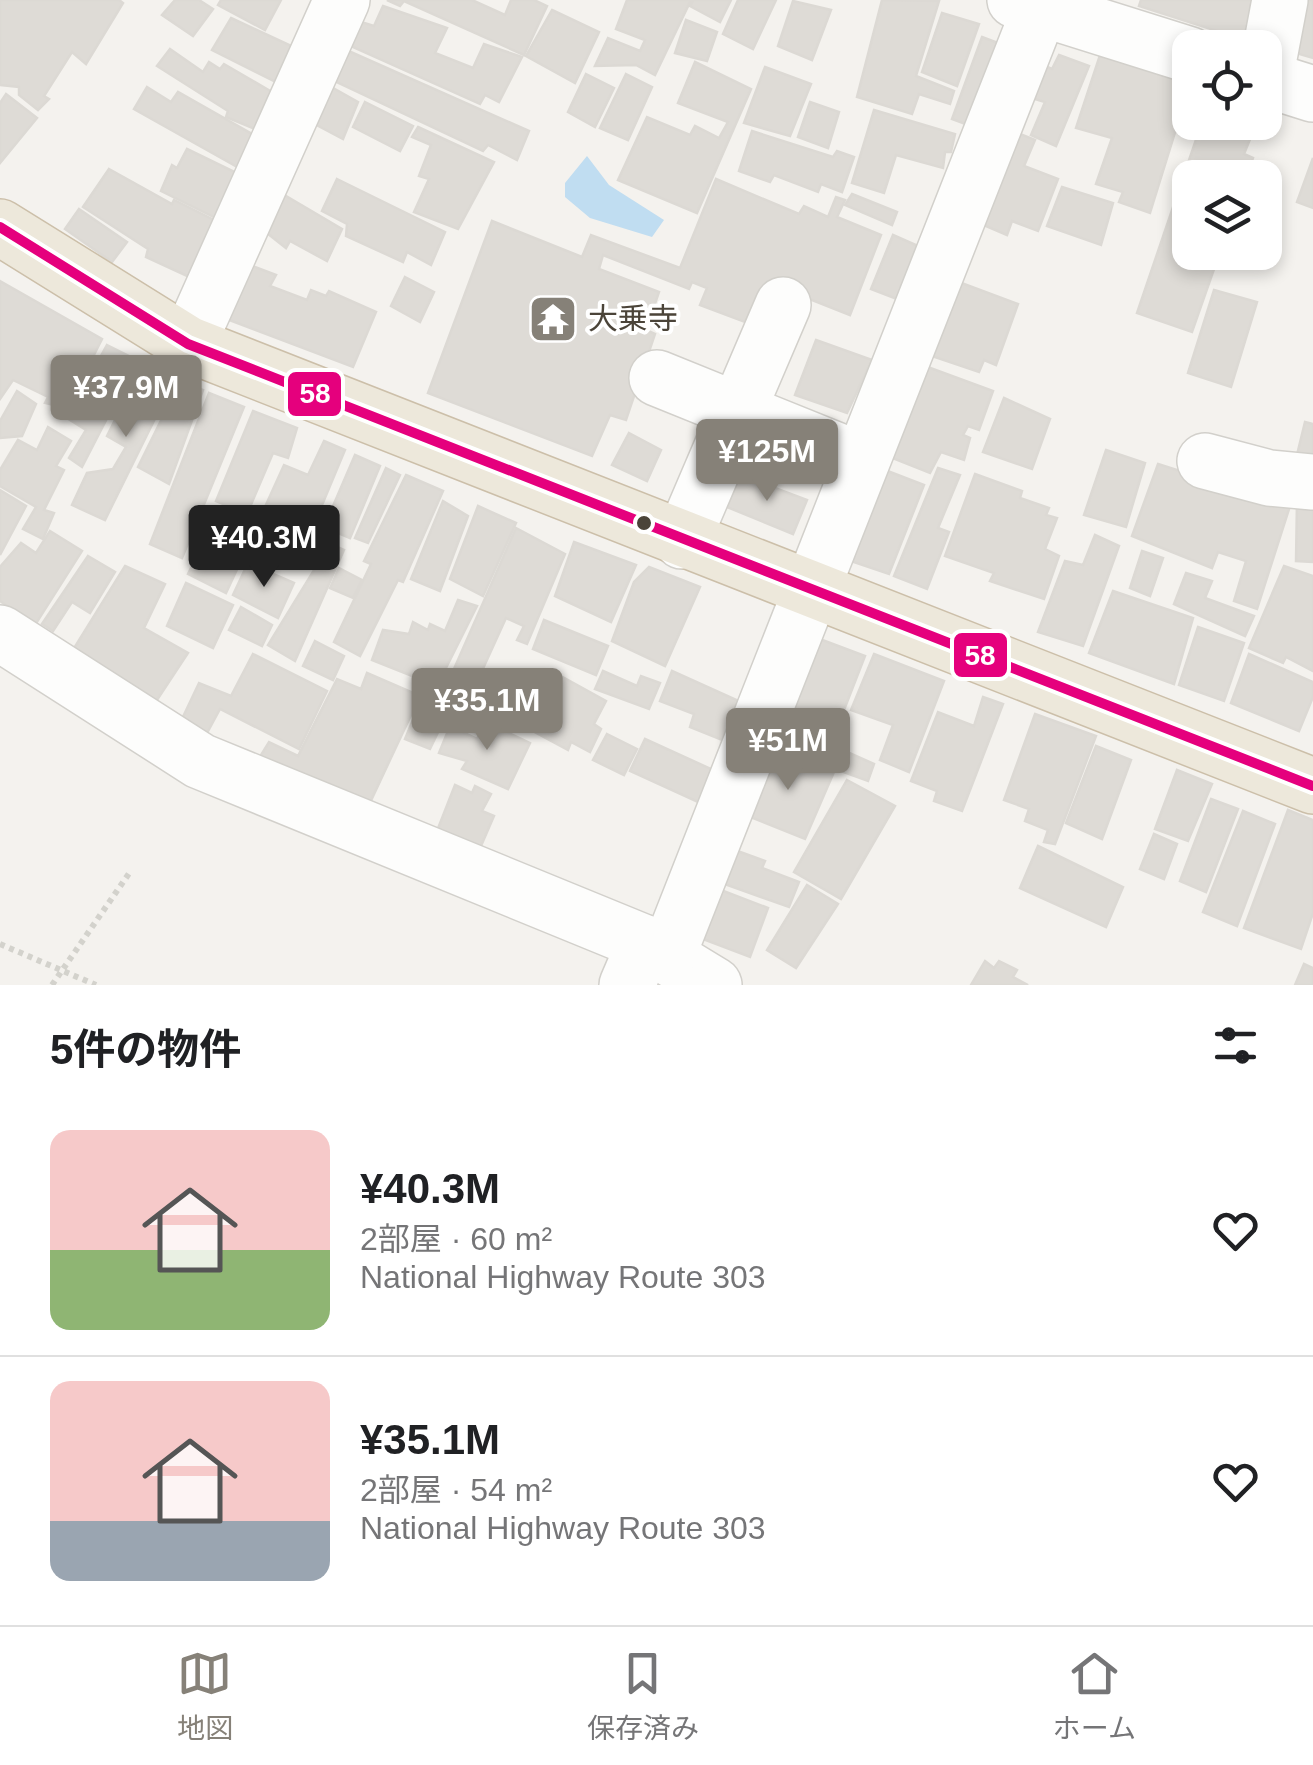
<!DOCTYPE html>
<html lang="ja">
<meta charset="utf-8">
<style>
:root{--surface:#fff;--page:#f6f6f6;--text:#202124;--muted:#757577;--line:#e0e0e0;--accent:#868178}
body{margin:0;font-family:Helvetica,"Noto Sans JP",sans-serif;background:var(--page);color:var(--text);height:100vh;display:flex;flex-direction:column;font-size:38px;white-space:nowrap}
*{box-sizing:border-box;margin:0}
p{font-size:32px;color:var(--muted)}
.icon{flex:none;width:55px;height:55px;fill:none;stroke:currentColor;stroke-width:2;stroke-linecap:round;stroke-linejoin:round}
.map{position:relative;height:985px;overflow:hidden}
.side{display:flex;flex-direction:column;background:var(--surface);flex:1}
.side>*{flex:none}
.buttons{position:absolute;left:1172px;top:30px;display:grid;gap:20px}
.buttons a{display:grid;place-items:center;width:110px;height:110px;border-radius:20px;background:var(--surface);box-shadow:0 5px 15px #0003;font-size:50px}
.price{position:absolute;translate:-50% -85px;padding:0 22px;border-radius:10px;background:var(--accent);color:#fff;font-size:32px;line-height:65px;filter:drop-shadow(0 2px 5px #0008)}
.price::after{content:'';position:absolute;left:50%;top:60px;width:30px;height:22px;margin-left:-15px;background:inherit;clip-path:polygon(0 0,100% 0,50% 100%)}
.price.on{background:#222;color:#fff}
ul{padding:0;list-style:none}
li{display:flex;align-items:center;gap:30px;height:250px;padding:0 50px}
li+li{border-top:2px solid var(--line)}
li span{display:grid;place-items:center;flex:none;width:280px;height:200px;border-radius:20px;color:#555}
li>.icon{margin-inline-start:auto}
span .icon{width:120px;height:120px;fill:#fffc;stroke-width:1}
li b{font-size:42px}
h2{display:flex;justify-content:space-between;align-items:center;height:120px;padding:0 50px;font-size:42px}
.tabs{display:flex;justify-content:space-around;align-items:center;height:140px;border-top:2px solid var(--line);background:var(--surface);font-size:28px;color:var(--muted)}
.tabs a{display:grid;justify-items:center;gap:5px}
.tabs .on{color:var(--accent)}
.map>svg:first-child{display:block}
</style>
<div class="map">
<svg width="1313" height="985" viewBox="0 0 1313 985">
<rect width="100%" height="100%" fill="#f4f2ee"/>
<path fill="#c0ddf1" d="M587,156L609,185L664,220L652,237L590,218L565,197V183Z"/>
<g fill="#dedbd6" stroke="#dcd9d4" stroke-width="2.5">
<path d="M0,0H119L123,3L86,64L72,52L44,96L49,99L38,110L19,95V87L0,85Z"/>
<path d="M175,0H199L213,9L193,36L162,15Z"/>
<path d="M221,0H281L265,30L218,5Z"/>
<path d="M387,0H472L505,15L511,0H534L547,6L524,55L404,1L400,6Z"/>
<path d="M627,0H691L655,75L636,65L595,66L608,38L640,51L645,40L616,29Z"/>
<path d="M693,0H731L720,22L690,6Z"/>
<path d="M738,0H776L753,49L723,34Z"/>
<path d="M882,0L939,1L916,76L954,91L950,104L919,94L912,114L857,97Z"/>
<path d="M1141,0H1263L1251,42L1139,6Z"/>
<path d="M1304,0H1313V58L1289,51Z"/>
<path d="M793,1L831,10L812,60L778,46Z"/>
<path d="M383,6L447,28L435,53L473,68L484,44L522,57L499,102L485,95L480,104L346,44L358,21L374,26Z"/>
<path d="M552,10L599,32L575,83L526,56Z"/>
<path d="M942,13L979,24L957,86L922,72Z"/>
<path d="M231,18L298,49L280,84L212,50Z"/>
<path d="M686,20L717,32L707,61L675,53Z"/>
<path d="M982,37L1006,46L976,128L952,119Z"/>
<path d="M170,49L203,72L209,62L220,69L224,64L277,95L260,131L226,117L228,111L157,66Z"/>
<path d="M344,49L529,131L517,160L488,145L483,151L330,79Z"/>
<path d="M1059,55L1089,66L1056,146L1031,135L1045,102L1028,97L1040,64L1052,69Z"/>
<path d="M1100,55L1190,84L1150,213L1119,202L1123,192L1096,184L1112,138L1076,128Z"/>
<path d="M695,62L751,89L697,213L618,180L647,117L690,135L695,126L719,138L728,122L678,103Z"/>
<path d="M765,67L811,84L790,136L744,123Z"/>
<path d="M586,74L614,88L595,127L568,112Z"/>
<path d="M626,74L652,87L628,140L600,128Z"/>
<path d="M326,84L358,102L343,139L309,121Z"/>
<path d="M147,87L171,102L178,92L259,138L241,169L134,109Z"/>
<path d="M6,94L37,118L0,163V103Z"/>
<path d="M365,102L413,126L400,151L353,127Z"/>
<path d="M810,102L839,112L828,148L798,137Z"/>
<path d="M874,110L955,134L951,152H945L943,168L896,155L884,193L852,183Z"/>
<path d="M1202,122H1257L1244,154L1253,158L1246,178H1190V252H1220L1192,332L1137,313Z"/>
<path d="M418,127L494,162L458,229L414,212L429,179L419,176L431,145L412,137Z"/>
<path d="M1008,129L1035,140L1024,166L1058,179L1038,231L1012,221L1007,235L972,220Z"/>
<path d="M752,131L833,157L837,151L854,157L842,192L821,184L818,192L774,175L770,182L739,171Z"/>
<path d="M187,149L245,177L224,222L161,191L172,165L177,168Z"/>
<path d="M1313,158V208L1297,202Z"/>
<path d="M109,169L172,204L174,200L222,224L196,280L146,257L148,249L83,207Z"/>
<path d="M337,179L445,232L431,265L407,252L403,262L346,236L347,224L322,211Z"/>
<path d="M716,179L799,214L804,206L828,217L836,197L845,200L837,217L881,235L850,315L802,296L752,307L745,322L700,305L707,288L692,282L689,289L603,255L599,269L659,292L646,330L655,334L626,420L610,415L592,456L428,393L492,221L582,257L591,235L680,268Z"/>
<path d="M1062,187L1113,203L1101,245L1047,226Z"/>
<path d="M281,193L342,229L327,261L290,241L286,248L263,230Z"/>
<path d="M852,194L897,212L892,225L845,205Z"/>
<path d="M79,209L127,242L112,262L65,229Z"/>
<path d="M893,235L927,250L907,303L871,289Z"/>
<path d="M247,264L276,275L270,286L307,300L311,290L326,296L329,291L376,312L353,367L224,318Z"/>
<path d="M405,277L434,292L420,322L391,306Z"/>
<path d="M948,278L1018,304L996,365L984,360L979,372L920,352Z"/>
<path d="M0,281L102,339L67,408L45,403L48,397L13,380L0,399Z"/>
<path d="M1214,290L1257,302L1231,387L1188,373Z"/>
<path d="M816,340L872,360L847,413L795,395Z"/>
<path d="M107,345L137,360L82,467L69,458L86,430L67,418Z"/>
<path d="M144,362L175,378L105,520L72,505L87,473L113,469L126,447L107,436Z"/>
<path d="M914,362L993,391L979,430L968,426L963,435L970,438L964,460L941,452L930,473L880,453Z"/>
<path d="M180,382L203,390L169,484L138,467Z"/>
<path d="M17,391L36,404L22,436L0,438V421Z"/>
<path d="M209,393L244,407L182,558L150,544Z"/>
<path d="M1004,398L1050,419L1032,469L983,452Z"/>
<path d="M253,411L297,428L288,458L273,453L247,514L216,501Z"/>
<path d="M1305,422L1313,424V472L1294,467Z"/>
<path d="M48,427L71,441L56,466L64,470L44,510L54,513L43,539L23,529L36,507L0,486V470L18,440L37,450Z"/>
<path d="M629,433L661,450L647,481L612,465Z"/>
<path d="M324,441L345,450L307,541L300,537L296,544L285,538L284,543L255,529L284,465L308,475Z"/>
<path d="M1106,450L1145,463L1126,527L1084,515Z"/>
<path d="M355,455L380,466L350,538L324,527Z"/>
<path d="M1158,464L1290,506L1257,609L1234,601L1246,561L1218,552L1212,568L1132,536Z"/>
<path d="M872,465L924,485L889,574L836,556Z"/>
<path d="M386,468L400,475L368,543L355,538Z"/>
<path d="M938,468L960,475L938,528L949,532L927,589L894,576Z"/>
<path d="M975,474L1022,491L1020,498L1049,508L1046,515L1057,518L1045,549L1059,556L1044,599L990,581L994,573L945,556Z"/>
<path d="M406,475L443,491L403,582L398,580L360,656L334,642L371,564L364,561Z"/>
<path d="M740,475L807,500L793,534L727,507Z"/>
<path d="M0,490L26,506L0,555Z"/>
<path d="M1297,500H1313V562L1296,561Z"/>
<path d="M443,501L468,516L440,591L411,579Z"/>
<path d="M478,506L516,523L483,596L450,579Z"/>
<path d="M215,520L253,535L226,593L188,574Z"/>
<path d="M516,528L565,554L527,644L517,640L524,626L506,618L466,706L454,699L430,749L405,739L420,703L431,706L436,693L443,694Z"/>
<path d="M50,531L82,551L35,625L0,601V567L21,543L36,553Z"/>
<path d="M1095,535L1119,546L1083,646L1038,632L1065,561L1083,565Z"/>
<path d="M574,542L636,565L611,622L555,596Z"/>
<path d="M330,544L344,550L295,661L268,645Z"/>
<path d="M1142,551L1163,558L1150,596L1130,588Z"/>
<path d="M88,556L115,572L90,613L72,602L53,631L42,624Z"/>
<path d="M248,563L294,583L278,618L233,595Z"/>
<path d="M125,566L165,584L144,628L188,653L153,706L71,653Z"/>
<path d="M1284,566L1313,576V671L1286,657L1283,663L1249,648Z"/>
<path d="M649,567L700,587L665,666L612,641L634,582Z"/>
<path d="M339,568L362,580L353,598L330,588Z"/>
<path d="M1186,573L1212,581L1205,598L1254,616L1245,636L1174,604Z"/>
<path d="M186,583L233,605L213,648L167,626Z"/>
<path d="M1113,591L1193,618L1174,684L1089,653Z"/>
<path d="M458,600L477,606L437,686L372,660L383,630L409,634L413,622L428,630L430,624L445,631Z"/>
<path d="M241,607L272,625L262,646L229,630Z"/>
<path d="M544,620L608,646L596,675L533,649Z"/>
<path d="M1198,627L1244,643L1224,701L1179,685Z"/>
<path d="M817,638L865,656L825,759L796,749L805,723L785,716Z"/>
<path d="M315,641L344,656L333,680L303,666Z"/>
<path d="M253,654L327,691L299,749L220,709L207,733L182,719L199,683L231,696Z"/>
<path d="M874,654L944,681L909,772L880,760L893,725L851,710Z"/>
<path d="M1249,654L1313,682V697L1299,731L1231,703Z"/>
<path d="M603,671L637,686L641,676L660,683L649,709L595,689Z"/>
<path d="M672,671L750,706L732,744L690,727L694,714L660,701Z"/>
<path d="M367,673L420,696L367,809L258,760L269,742L298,756L337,679L361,689Z"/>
<path d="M559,675L606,701L594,724L601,729L590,752L571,742L568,750L529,729Z"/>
<path d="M983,697L1003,704L962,811L934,801L937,791L911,781L938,712L974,726Z"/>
<path d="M1035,714L1096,736L1055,844L1044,842L1048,830L1025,821L1029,809L1004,800Z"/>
<path d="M485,722L530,743L508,789L462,769L467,761L439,753L450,726L477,739Z"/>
<path d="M607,734L637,749L624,775L593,760Z"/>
<path d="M645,739L722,774L707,806L630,771Z"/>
<path d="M1096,746L1131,760L1102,839L1066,823Z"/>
<path d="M770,747L834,772L805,839L743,814Z"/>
<path d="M847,752L874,764L868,781L838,770Z"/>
<path d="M1177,770L1212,784L1188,841L1155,829Z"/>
<path d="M847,780L895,806L841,899L794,872Z"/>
<path d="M455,785L472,793L475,786L491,794L482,811L494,816L481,846L437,831Z"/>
<path d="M1211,799L1238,809L1206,892L1180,881Z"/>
<path d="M1288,810L1313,820V913L1301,949L1244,928Z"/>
<path d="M1243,811L1275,824L1237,926L1203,912Z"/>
<path d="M1154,834L1177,844L1164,879L1140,869Z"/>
<path d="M1038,846L1123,887L1106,927L1020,888Z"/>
<path d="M732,849L765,861L762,868L799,882L789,907L719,882Z"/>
<path d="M807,885L838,904L796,968L767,950Z"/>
<path d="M713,887L768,908L750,957L695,936Z"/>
<path d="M985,961L994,968L999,961L1017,970L1013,977L1028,985H971Z"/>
<path d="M1304,964L1313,968V985H1295Z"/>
</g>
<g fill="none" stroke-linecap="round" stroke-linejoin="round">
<g stroke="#d2d0cb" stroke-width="58">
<g id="minor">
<path d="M1015,0L1190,55"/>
<path d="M1265,79L1280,0"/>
<path d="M1265,79L1313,94"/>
<path d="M188,344L342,0"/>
<path d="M657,378L860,460"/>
<path d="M1205,461L1269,478L1313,482"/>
<path d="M682,541L783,305"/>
<path d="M0,633L200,761L645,943L714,985"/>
<path d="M667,957L1040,9"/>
<path d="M627,985L645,943"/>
</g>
</g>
<g stroke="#ccbfa9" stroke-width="58">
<path id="highway" d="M0,227L188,344L1313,786"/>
</g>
<g stroke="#d3d2cc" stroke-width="6" stroke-dasharray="5 5" stroke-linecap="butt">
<path d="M0,944L96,985"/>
<path d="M52,985L130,872"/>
</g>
<use href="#minor" stroke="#fdfdfc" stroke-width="55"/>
<use href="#highway" stroke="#ede8db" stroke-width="55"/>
<g stroke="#fff" stroke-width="18">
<path id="bus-1" d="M0,227L188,344L1313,786"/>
</g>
<use href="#bus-1" stroke="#e5007d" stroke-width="10"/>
</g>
<defs>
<g id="temple-square" transform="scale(2.5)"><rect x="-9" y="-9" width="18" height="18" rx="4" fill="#868178" stroke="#fff"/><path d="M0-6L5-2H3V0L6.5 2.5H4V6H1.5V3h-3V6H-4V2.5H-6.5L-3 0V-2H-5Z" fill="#fff"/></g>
</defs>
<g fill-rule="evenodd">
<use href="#temple-square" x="553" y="319"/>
</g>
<circle fill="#4b4439" stroke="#fff" stroke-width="4" cx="644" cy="523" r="9"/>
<g text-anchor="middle" stroke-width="8" stroke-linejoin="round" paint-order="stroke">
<g font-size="30" fill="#4b4439" stroke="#fff" text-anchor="start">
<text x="588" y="329">大乗寺</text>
</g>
</g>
<g stroke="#fff" stroke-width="4">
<rect x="286" y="370" width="57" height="48" rx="10" fill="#e5007d"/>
<rect x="952" y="631" width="57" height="48" rx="10" fill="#e5007d"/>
</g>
<g font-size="28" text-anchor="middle" font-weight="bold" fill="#fff">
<text x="315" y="403">58</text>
<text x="980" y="665">58</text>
</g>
</svg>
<div class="buttons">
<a><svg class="icon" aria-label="locate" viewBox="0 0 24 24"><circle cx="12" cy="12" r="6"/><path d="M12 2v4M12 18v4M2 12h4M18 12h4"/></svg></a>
<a><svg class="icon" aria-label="layers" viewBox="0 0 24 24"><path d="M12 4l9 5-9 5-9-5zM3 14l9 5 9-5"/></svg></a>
</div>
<b class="price" style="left:126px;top:440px">¥37.9M</b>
<b class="price" style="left:767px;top:504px">¥125M</b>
<b class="price on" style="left:264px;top:590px">¥40.3M</b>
<b class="price" style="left:487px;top:753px">¥35.1M</b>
<b class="price" style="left:788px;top:793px">¥51M</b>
</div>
<section class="side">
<h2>5件の物件<svg class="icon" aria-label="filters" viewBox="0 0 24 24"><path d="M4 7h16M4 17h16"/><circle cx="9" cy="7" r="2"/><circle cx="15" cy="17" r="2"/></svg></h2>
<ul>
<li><span style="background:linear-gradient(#f6c9c9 60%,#8fb573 0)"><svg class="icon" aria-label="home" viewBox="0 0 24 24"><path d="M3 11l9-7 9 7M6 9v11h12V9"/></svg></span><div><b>¥40.3M</b><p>2部屋 · 60 m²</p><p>National Highway Route 303</p></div><svg class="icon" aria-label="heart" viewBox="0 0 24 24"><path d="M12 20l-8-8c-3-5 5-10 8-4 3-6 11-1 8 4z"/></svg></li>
<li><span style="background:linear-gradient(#f6c9c9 70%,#9aa5b1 0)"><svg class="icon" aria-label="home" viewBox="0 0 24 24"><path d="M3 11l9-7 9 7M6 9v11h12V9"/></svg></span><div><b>¥35.1M</b><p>2部屋 · 54 m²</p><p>National Highway Route 303</p></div><svg class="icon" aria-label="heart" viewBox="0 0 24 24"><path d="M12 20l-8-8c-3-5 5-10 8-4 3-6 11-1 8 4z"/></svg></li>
</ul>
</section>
<nav class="tabs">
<a class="on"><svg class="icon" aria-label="map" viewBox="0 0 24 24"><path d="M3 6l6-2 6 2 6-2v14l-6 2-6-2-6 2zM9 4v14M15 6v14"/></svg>地図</a>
<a><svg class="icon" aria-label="saved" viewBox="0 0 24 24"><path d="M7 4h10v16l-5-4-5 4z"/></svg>保存済み</a>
<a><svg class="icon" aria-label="home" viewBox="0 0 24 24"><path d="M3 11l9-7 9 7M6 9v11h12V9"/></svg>ホーム</a>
</nav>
